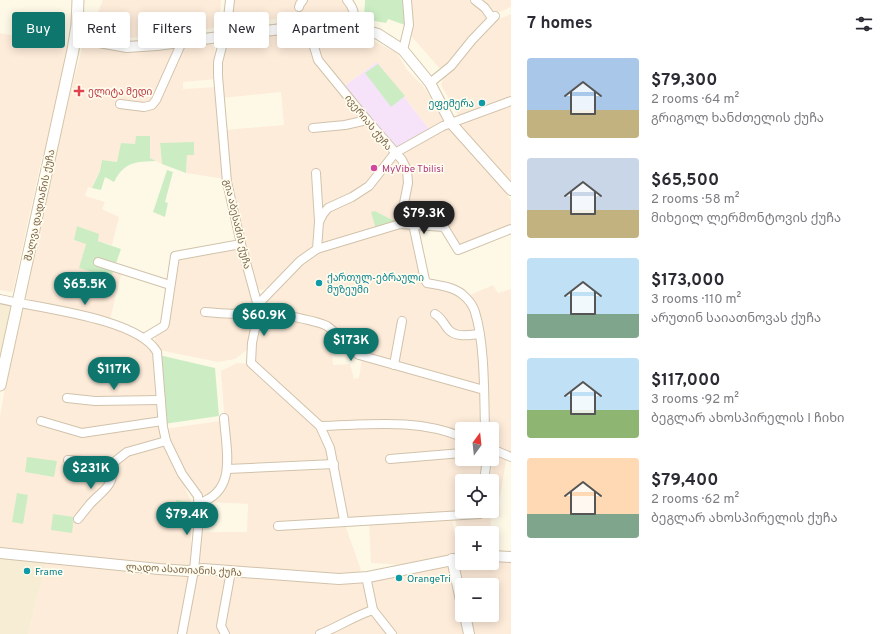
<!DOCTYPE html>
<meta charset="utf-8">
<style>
:root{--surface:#fff;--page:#f7f7f7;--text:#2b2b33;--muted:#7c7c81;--accent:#0f766e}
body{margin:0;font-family:Overpass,"Noto Sans Georgian",sans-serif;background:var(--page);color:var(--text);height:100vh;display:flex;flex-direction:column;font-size:15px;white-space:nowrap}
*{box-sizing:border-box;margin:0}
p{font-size:13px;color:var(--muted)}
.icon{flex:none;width:22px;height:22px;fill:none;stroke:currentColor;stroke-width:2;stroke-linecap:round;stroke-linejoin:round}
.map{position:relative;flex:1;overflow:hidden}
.side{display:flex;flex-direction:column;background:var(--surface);width:380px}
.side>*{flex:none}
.hud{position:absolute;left:12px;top:12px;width:380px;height:36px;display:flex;gap:8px}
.needle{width:26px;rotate:15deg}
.tools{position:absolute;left:455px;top:422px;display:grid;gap:8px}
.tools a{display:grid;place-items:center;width:44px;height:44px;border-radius:4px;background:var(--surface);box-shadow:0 2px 10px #0003;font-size:20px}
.price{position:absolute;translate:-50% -34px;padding:0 9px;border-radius:14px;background:var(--accent);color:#fff;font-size:13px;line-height:26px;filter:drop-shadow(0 1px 2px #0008)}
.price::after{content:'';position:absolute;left:50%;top:24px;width:12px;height:9px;margin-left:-6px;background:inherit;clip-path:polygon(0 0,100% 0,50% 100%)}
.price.selected{background:#222;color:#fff}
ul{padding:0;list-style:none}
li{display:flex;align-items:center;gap:12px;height:100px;padding:0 16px}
li span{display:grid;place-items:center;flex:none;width:112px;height:80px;border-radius:4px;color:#555}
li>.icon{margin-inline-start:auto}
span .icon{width:48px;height:48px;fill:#fffc;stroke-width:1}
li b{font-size:17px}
h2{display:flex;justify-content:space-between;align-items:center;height:48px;padding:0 16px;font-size:17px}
.pill{padding:0 14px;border-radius:4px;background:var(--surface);box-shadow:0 2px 10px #0003;font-size:14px;line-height:36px}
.pill.selected{background:var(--accent);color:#fff}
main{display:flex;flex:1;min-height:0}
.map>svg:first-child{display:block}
</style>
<main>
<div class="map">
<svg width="511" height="634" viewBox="0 0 511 634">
<rect width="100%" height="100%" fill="#fef9e7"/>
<g fill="#f6edd4">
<path d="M0,302L12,304L0,366Z"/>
<path d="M0,555L47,560L28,634H0Z"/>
</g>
<g fill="#feecda">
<path d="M103,0H221L219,27L182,33L129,38L101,35L94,31L92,27Z"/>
<path d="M233,0H301L298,3V16L230,25Z"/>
<path d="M306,0H345L349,6L348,14L300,15V5Z"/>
<path d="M409,0H511V7L493,15L452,60L441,70L412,37Z"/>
<path d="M511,14V98L458,115L441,85L445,74L496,20Z"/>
<path d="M309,29L319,64L338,92L392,153L360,189L327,207L315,245L300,256L268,288L262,290L254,288L231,194L225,130L284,125L281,92L222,98L219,67L227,40Z"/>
<path d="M315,29H326L374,41L397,53L407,70L424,87L444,120L429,129L377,62L343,87L322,58L316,40Z"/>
<path d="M0,33L73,47L49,159L42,157L13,291L10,292L0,290Z"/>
<path d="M211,43L214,48L216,79L183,82V89L217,87L224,179L186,173L187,155L160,143L162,164L150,158L136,144L117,162L102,160L100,170L92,188L88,187L85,196L105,202L102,209L119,217L112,245L98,241L99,235L78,226L74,240L86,243L80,268L111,278L114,268L122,271L110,319L24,298L53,159L82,48L94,44L140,51L167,50Z"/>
<path d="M511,105V183L459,124Z"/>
<path d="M448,127L502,187L511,201V224L457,247L449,230L404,223L410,185L400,154Z"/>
<path d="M396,158L405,171V184L398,223L375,211L372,212L376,230L319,246L322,221L325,213L353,198Z"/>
<path d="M412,226L423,280L460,294L473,311L477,334L482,388L359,354L334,328L262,310L264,300L302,262L318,250L395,227Z"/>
<path d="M239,247L256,310L248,349L235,359L218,362L159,350L155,342V332L166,325L178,258Z"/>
<path d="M493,285L498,293L511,289V454L492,446V429H487L481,334L469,298L472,294Z"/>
<path d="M19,306L111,326L146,341L154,354L155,399L163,445L168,453L164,429L220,421L226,468L216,491L199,501L182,480L191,502V564L189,568L0,548V416Z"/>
<path d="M262,313L327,328L328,343L332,344L333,365L350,364L354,379L359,378L362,358L483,391L482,429H462V436L444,428L324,424L254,363V344Z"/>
<path d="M237,363L248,364L322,433L329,463L228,467L221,371Z"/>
<path d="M322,427H411L462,439V459H489L485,481H462V511H479L346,518Z"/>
<path d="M496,452L507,456L499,502L501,517L491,515L490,533H462V555L455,518L482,511H492V481H489Z"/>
<path d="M333,465L343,519L361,570L355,575L203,569L198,564L201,532H247L248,504L208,502L229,469Z"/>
<path d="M452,519L458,554L404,565L371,563L369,525Z"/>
<path d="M492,559L511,560V634H475L469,615H492V585H462L454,563H492Z"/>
<path d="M47,560L338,582L451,565L462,615L469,634H28Z"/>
</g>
<path fill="#f6e3fa" d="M377,62L429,129L395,151L343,87Z"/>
<g fill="#ccedc4">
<path d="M365,0H404L405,25L388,19L386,23L364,19Z"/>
<path d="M378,64L405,96L391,107L365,73Z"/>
<path d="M136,136H150V158L156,161C136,162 125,161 114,182L105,177L101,190L92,188L100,171L102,160L117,162L121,143L135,144Z"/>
<path d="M194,142V155H187L186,173L162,164L160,143Z"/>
<path d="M167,170L173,172L165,202L168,203L165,217L153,212Z"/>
<path d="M375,211L398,223L376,230L371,212Z"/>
<path d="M77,226L99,234L98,241L121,249L111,278L79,268L86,244L74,240Z"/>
<path d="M159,355L215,368L219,416L164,424Z"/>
<path d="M27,457L57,461L54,477L25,472Z"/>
<path d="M17,493L28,495L23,524L12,522Z"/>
<path d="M176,500L191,502L190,518L175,516Z"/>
<path d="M53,514L74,517L72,533L51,530Z"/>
</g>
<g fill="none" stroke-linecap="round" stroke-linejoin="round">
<g stroke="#d1c3ab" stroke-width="10">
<g id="minor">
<path d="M230,0L227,27L218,62V76L227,182L241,244L259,310L252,343L251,363L320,426L330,448L344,520"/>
<path d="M347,0C354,8 356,17 354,27"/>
<path d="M475,0L485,8L492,18"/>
<path d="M299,7L300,4L303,0"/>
<path d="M312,25V40L318,60L367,120L402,160L407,170L408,183L400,224"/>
<path d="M403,50L409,25L407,0"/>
<path d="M430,83L451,66L472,40L495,16"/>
<path d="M120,104L144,107L152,105L156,100L182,42"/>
<path d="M313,128L345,125L367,120"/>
<path d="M316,173L319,221"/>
<path d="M413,224L425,280L427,283C439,285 453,287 462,294C468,299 473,305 475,312C485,344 484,395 485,429"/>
<path d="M317,249L400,224L444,227L458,250L511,229"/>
<path d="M98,262L170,285"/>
<path d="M0,299C38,308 138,318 157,352L163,427L166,441L182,474L198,496L199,518L194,570L182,634"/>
<path d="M259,310L262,300L267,295L300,261L317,249L319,222L323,214L328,208L352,197L369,186L395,153L443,126L511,101"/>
<path d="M205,312C223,313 242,316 259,310C272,313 317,320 327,326C339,334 347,348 359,355L484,390"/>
<path d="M435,314C442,318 443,323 448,329C455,338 469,335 479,334"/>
<path d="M144,338L164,326L165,323L175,256L241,244"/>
<path d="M394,365L402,321"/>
<path d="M67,398L95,401L161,400"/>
<path d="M41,421L82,433L162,421"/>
<path d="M320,426C368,425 416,418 462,437"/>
<path d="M492,449L511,457"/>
<path d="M390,459L462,453"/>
<path d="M68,460L113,463L127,452L166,441"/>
<path d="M227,469L334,464"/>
<path d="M484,481L487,459"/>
<path d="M199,503C238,491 226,450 224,418"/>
<path d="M78,519C82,514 86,509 90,504C105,488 114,487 113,463"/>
<path d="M278,526L480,514V511"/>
<path d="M368,577L367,581L373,610L392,634"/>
<path d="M225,634L221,626L231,571"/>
<path d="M320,634C338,627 354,616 373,610"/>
</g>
</g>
<g stroke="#d1c3ab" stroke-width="12">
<g id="tertiary">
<path d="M77,25L88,40L127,47L157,45L312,25L334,24L354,27L378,34L403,50L430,83L451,123L511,190"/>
<path d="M0,553L159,569L188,571L203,569L339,579L368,577L462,558"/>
<path d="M492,556L511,557"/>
<path d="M452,559L462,605"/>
<path d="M465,615L469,634"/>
</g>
</g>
<g stroke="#d4c5a9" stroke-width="13">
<path id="secondary" d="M0,385L73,50L77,25L78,0"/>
</g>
<use href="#minor" stroke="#fff" stroke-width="8"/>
<use href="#tertiary" stroke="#fff" stroke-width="10"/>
<use href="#secondary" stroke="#fff" stroke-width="11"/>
</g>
<path fill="#e0444e" stroke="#fffcee" stroke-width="1.5" d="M77 85h4v4h4v4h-4v4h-4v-4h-4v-4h4z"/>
<g fill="#0f9aa8" stroke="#fffcee" stroke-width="1.5">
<circle cx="482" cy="103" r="4"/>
<circle cx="319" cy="283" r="4"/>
<circle cx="27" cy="571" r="4"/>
<circle cx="399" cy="578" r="4"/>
</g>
<circle fill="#d1479c" stroke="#fffcee" stroke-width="1.5" cx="374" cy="168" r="4"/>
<g text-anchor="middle" stroke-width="3.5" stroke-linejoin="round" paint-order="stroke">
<g font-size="10" fill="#be3a42" stroke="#fffcee" text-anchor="start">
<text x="88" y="95">ელიტა მედი</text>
</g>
<g font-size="10" fill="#0d838f" stroke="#fffcee" text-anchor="start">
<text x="474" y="107" text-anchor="end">ეფემერა</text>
<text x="327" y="281">ქართულ-ებრაული<tspan x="327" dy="12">მუზეუმი</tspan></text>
<text x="35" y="575">Frame</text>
<text x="407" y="582">OrangeTri</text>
</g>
<g font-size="10" fill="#7a6449" stroke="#fffcee">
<text transform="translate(369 122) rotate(51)" y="4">ივერიას ქუჩა</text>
<text transform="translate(39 205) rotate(-78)" y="4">შალვა დადიანის ქუჩა</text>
<text transform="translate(238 224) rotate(77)" y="4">გია აბესაძის ქუჩა</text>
<text transform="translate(184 569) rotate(3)" y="4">ლადო ასათიანის ქუჩა</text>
</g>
<g font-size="10" fill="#b23c85" stroke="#fffcee" text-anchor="start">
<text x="382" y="172">MyVibe Tbilisi</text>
</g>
</g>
</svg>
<div class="tools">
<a><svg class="needle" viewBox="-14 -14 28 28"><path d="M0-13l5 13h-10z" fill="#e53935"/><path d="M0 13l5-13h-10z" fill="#7c7c81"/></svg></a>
<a><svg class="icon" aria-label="locate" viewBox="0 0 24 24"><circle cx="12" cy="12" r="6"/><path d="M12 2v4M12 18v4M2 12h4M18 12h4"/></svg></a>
<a>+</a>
<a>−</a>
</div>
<b class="price selected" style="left:424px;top:235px">$79.3K</b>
<b class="price" style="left:85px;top:306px">$65.5K</b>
<b class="price" style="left:264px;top:337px">$60.9K</b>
<b class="price" style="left:351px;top:362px">$173K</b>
<b class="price" style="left:114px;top:391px">$117K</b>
<b class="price" style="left:91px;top:490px">$231K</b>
<b class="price" style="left:187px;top:536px">$79.4K</b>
<div class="hud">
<a class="pill selected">Buy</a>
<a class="pill">Rent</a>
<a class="pill">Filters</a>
<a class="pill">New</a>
<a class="pill">Apartment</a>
</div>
</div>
<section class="side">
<h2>7 homes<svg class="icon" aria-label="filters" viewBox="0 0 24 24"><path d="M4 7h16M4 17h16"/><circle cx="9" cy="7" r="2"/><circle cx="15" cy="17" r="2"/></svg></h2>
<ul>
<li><span style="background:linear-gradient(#a9c7e8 65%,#c2b280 0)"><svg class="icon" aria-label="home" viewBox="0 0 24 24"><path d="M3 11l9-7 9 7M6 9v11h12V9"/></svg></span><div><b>$79,300</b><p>2 rooms · 64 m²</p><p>გრიგოლ ხანძთელის ქუჩა</p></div></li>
<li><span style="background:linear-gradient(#c9d6e8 65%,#c2b280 0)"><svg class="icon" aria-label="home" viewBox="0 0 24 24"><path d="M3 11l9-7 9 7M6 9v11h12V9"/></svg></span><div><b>$65,500</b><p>2 rooms · 58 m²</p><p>მიხეილ ლერმონტოვის ქუჩა</p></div></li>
<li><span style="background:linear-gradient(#bfe0f5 70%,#7fa58c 0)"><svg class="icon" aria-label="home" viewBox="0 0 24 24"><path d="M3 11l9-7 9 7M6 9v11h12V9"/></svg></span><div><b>$173,000</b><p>3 rooms · 110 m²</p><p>არუთინ საიათნოვას ქუჩა</p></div></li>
<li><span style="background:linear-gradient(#bfe0f5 65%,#8fb573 0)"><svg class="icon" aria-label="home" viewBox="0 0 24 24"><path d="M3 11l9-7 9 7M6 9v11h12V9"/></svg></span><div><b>$117,000</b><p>3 rooms · 92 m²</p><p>ბეგლარ ახოსპირელის I ჩიხი</p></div></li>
<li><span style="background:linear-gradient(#ffd9b3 70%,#7fa58c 0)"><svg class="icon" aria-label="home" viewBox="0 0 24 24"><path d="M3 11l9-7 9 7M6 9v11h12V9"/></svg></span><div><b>$79,400</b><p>2 rooms · 62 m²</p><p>ბეგლარ ახოსპირელის ქუჩა</p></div></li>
</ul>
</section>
</main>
